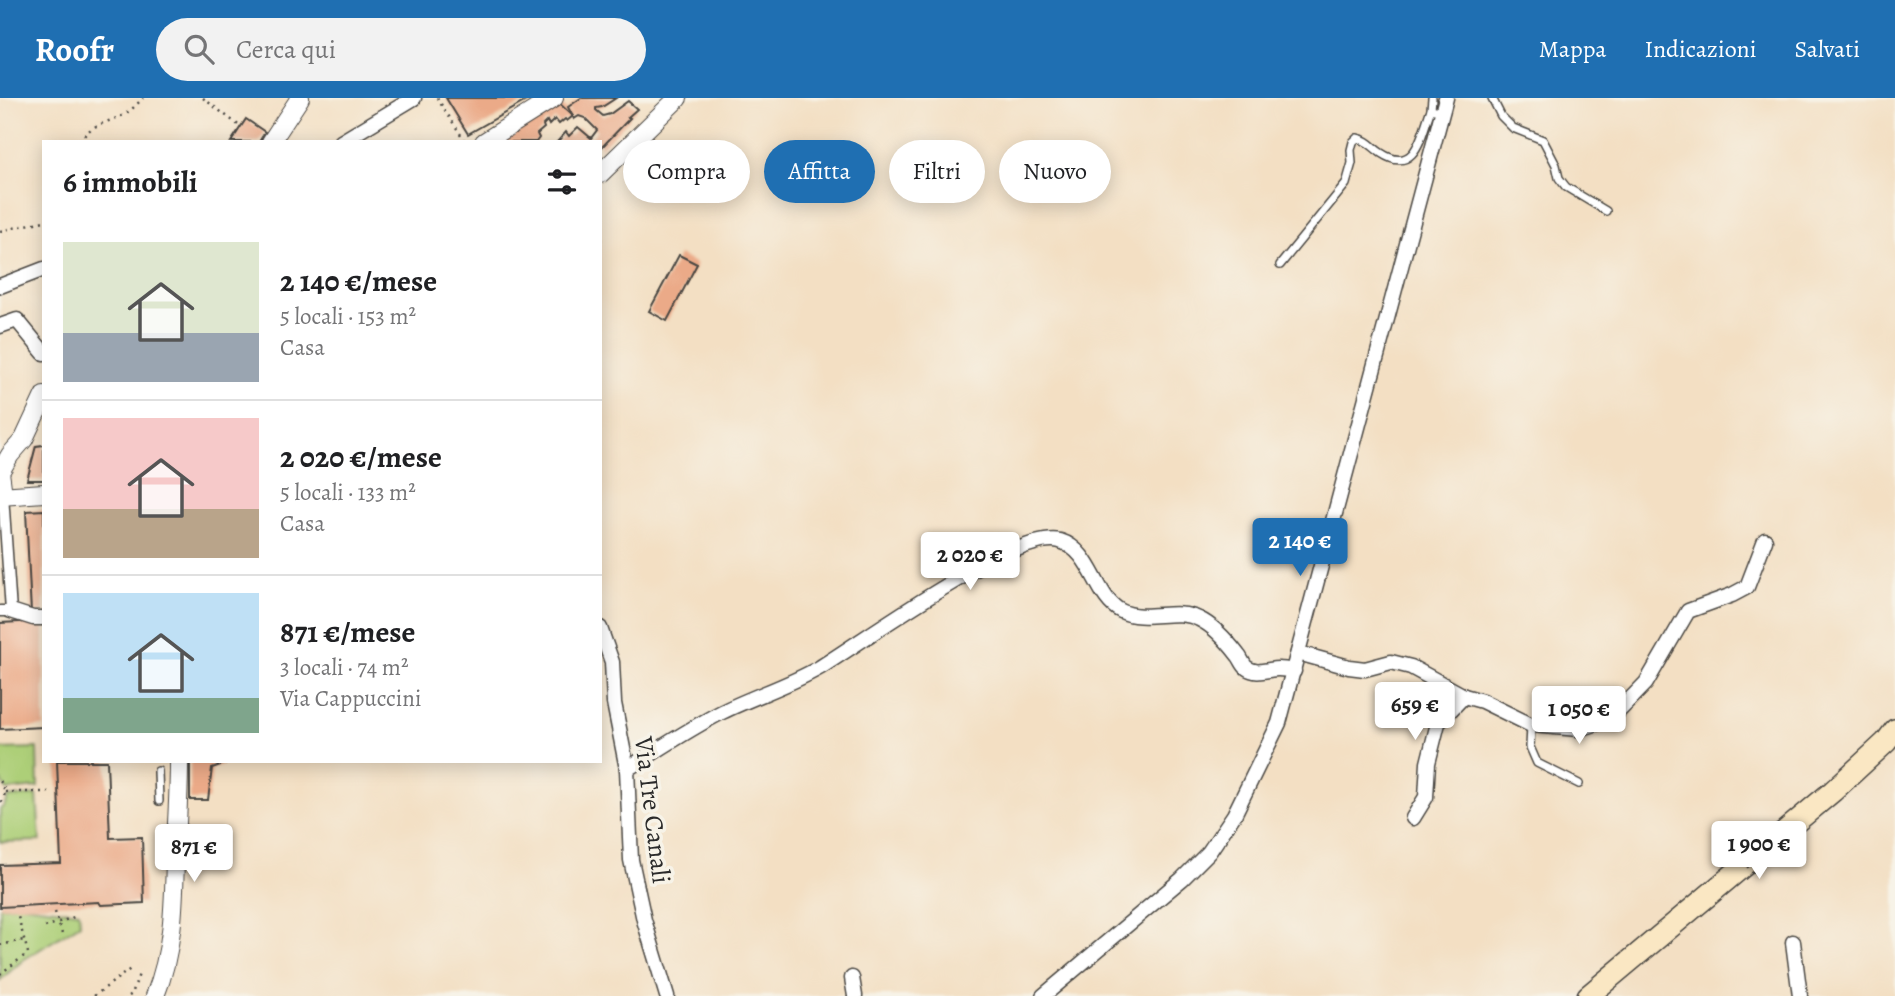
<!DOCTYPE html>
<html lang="it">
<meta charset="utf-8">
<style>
:root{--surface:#fff;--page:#f2f2f2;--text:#202124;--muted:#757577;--line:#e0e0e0;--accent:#1f6fb2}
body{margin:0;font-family:Alegreya,serif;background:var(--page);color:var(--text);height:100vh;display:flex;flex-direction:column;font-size:26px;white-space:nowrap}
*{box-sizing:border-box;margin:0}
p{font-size:23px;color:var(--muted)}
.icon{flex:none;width:38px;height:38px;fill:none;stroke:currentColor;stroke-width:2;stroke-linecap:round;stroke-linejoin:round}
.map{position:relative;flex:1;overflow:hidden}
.sheet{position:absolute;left:42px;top:42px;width:560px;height:623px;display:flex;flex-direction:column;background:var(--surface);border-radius:0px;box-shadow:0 4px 18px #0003}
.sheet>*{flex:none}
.guide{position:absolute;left:623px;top:42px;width:665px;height:63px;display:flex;gap:14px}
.price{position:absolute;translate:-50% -60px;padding:0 16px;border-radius:7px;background:#fff;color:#222;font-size:23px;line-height:46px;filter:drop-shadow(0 2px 4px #0008)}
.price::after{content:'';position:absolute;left:50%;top:42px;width:21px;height:16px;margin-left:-10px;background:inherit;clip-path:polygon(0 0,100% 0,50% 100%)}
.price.selected{background:var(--accent);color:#fff}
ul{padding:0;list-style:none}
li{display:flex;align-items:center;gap:21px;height:175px;padding:0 21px}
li+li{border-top:2px solid var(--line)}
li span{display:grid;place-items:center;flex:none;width:196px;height:140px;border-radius:0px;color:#555}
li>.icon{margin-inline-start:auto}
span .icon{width:84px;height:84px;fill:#fffc;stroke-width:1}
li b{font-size:30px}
h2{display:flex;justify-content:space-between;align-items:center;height:84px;padding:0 21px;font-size:30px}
.pill{padding:0 24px;border-radius:32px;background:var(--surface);box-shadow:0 4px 18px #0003;font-size:24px;line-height:63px}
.pill.selected{background:var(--accent);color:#fff}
header{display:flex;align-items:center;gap:42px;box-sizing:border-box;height:98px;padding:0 35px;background:var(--accent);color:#fff}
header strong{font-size:33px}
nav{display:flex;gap:38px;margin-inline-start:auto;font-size:24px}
.search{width:490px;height:63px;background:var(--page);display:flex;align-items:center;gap:18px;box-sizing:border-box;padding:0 24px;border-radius:38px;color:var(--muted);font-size:26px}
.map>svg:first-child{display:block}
</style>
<header>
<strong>Roofr</strong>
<div class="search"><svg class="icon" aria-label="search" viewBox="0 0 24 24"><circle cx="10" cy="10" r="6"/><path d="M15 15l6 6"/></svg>Cerca qui</div>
<nav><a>Mappa</a><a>Indicazioni</a><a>Salvati</a></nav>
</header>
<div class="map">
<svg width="1895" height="898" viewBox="0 0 1895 898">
<rect width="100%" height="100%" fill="#f7f3e8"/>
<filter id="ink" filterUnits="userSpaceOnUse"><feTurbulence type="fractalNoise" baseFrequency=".0143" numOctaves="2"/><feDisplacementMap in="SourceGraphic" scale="14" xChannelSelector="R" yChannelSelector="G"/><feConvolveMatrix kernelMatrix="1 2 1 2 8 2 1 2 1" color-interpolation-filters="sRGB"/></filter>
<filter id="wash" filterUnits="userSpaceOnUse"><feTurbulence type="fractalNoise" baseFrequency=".00686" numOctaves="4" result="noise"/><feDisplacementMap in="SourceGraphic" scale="28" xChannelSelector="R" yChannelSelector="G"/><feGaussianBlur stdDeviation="1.57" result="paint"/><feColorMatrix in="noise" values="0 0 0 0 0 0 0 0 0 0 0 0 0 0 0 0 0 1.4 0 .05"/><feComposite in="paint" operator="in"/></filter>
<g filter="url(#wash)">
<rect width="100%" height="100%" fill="#f3dfc3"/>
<g fill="#adcf78" stroke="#6c7d52" stroke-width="2">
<path d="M37,650L38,689L7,692L0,681V651Z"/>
<path d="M37,697L40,743L0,744V711L4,708L8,699Z"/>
<path d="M22,807L79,814L80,826L23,862L0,882V809Z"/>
</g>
<g id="blocks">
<g fill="#ebaa88">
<path d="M446,0H531L468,36Z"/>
<path d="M581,0H616L602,9L596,10V12L603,18L610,16L628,3L637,11L628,19L630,20L600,51V44H557L566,34L569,38L578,29L591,40L597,32L585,20L579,18L574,21L568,9Z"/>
<path d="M560,6L573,18L567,23L565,21L559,26L555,21L549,27L547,23L543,27L544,30L537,36L539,40L536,44H498Z"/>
<path d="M246,21L265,34L259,44H231Z"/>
<path d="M679,157L697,166L667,223L649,213Z"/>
<path d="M44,347V382H27L36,348Z"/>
<path d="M44,412V514L31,515L26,413Z"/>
<path d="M40,523L44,524V629L0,631V525Z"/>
<path d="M57,663H107L110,740L142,739L144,805L101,807L99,804L0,809V767L61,765Z"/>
<path d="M190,663H232L212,670L208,702H190Z"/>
</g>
</g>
</g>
<g filter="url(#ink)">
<use href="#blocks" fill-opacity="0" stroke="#494642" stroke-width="2"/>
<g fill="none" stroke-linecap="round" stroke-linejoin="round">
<g stroke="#494642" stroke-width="10">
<g id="service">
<path d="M1432,0L1431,11L1435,12"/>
<path d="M1492,0L1501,18L1513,30L1543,42L1556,67L1559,80L1566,89L1606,113"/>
<path d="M1280,167L1346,86L1352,65L1351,52L1353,44L1357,40C1368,42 1372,49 1381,55C1416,78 1421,37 1431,11"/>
<path d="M1531,627L1530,649L1537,665L1579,686"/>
<path d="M158,673L159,703"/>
</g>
</g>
<g stroke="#494642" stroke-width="13">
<path id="pedestrian" d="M0,513H11L3,397"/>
</g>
<g stroke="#494642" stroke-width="17">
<g id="minor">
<path d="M341,44L414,0"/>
<path d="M0,188L44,171"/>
<path d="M0,228L17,222L44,255"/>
<path d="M11,513L33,520H44"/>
<path d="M600,530L612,564L614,605L627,671L631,762L644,822L667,898"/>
<path d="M1298,555L1349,569L1365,571L1391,564L1411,569L1464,598L1482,603L1531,627L1579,631L1611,621L1646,585L1688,513L1732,497L1747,489L1765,442"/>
<path d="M627,671C658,652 689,631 722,614C754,598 788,588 819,570C862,544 1016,431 1060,443C1093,453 1095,500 1121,513C1145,525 1175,509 1199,521C1214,528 1228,544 1238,557C1241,560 1243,567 1247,570C1257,577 1268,571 1278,571C1283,571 1289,572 1294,573"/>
<path d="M1413,720L1426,699L1428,665L1438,625L1464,598"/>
<path d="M1793,844L1800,898"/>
<path d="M852,880L855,898"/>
<path d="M1043,898L1182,781L1209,754L1234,717L1279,625L1446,0"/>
</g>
</g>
<g stroke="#494642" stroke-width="20">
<g id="tertiary">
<path d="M271,44L300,0"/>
<path d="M484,44L554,0"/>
<path d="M600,76L678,0"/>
<path d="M3,397L0,374L10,357L24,341L44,298"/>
<path d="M0,398L44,395"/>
<path d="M155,898C173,853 174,808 175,760C177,728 179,696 179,663"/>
</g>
</g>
<g stroke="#494642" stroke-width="24">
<path id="secondary" d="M1588,898L1833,693L1886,644L1895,632"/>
</g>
<g stroke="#494642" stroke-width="2.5" stroke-dasharray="2 5" stroke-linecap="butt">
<path d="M203,0L241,29"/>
<path d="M437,0L465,43L468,42"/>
<path d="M81,44C88,25 110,25 125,16C132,12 138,5 143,0"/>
<path d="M0,133L44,123"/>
<path d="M600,142L602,143"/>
<path d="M0,683C6,691 6,699 0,706"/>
<path d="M5,694H52"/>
<path d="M55,814L62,836"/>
<path d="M45,829L77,818"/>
<path d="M0,847L24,842"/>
<path d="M0,876L28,855L18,819"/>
<path d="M94,898L133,869"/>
<path d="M129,898L132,896L140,873"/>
</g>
<use href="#service" stroke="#fff" stroke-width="7"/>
<use href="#pedestrian" stroke="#fff" stroke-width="10"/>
<use href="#minor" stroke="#fff" stroke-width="14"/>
<use href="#tertiary" stroke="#fff" stroke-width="18"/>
<use href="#secondary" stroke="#fae7c3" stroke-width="21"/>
<path stroke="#494642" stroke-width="2.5" stroke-dasharray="2 5" stroke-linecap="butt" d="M1734,752L1756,779"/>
</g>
</g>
<g text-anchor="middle" stroke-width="7" stroke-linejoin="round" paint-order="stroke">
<g font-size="26" fill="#2b2b2b" stroke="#f7f3e8">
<text transform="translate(653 712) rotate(83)" y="9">Via Tre Canali</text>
</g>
</g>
</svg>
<b class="price selected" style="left:1300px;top:480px">2 140 €</b>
<b class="price" style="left:970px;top:494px">2 020 €</b>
<b class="price" style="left:1415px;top:644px">659 €</b>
<b class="price" style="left:1579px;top:648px">1 050 €</b>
<b class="price" style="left:1759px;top:783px">1 900 €</b>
<b class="price" style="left:194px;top:786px">871 €</b>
<div class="guide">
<a class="pill">Compra</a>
<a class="pill selected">Affitta</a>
<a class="pill">Filtri</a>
<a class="pill">Nuovo</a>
</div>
<section class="sheet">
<h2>6 immobili<svg class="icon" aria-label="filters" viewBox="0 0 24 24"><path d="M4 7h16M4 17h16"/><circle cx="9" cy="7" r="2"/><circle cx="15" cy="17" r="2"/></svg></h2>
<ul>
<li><span style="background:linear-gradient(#dfe7d0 65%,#9aa5b1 0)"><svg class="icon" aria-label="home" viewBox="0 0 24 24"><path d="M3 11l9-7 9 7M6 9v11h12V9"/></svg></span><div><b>2 140 €/mese</b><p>5 locali · 153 m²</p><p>Casa</p></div></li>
<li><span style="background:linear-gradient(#f6c9c9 65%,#b9a48a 0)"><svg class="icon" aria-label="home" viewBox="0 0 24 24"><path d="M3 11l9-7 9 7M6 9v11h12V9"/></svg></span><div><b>2 020 €/mese</b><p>5 locali · 133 m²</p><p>Casa</p></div></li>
<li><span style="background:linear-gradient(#bfe0f5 75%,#7fa58c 0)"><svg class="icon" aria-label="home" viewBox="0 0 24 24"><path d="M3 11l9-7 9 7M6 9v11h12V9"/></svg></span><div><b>871 €/mese</b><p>3 locali · 74 m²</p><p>Via Cappuccini</p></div></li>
</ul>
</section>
</div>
